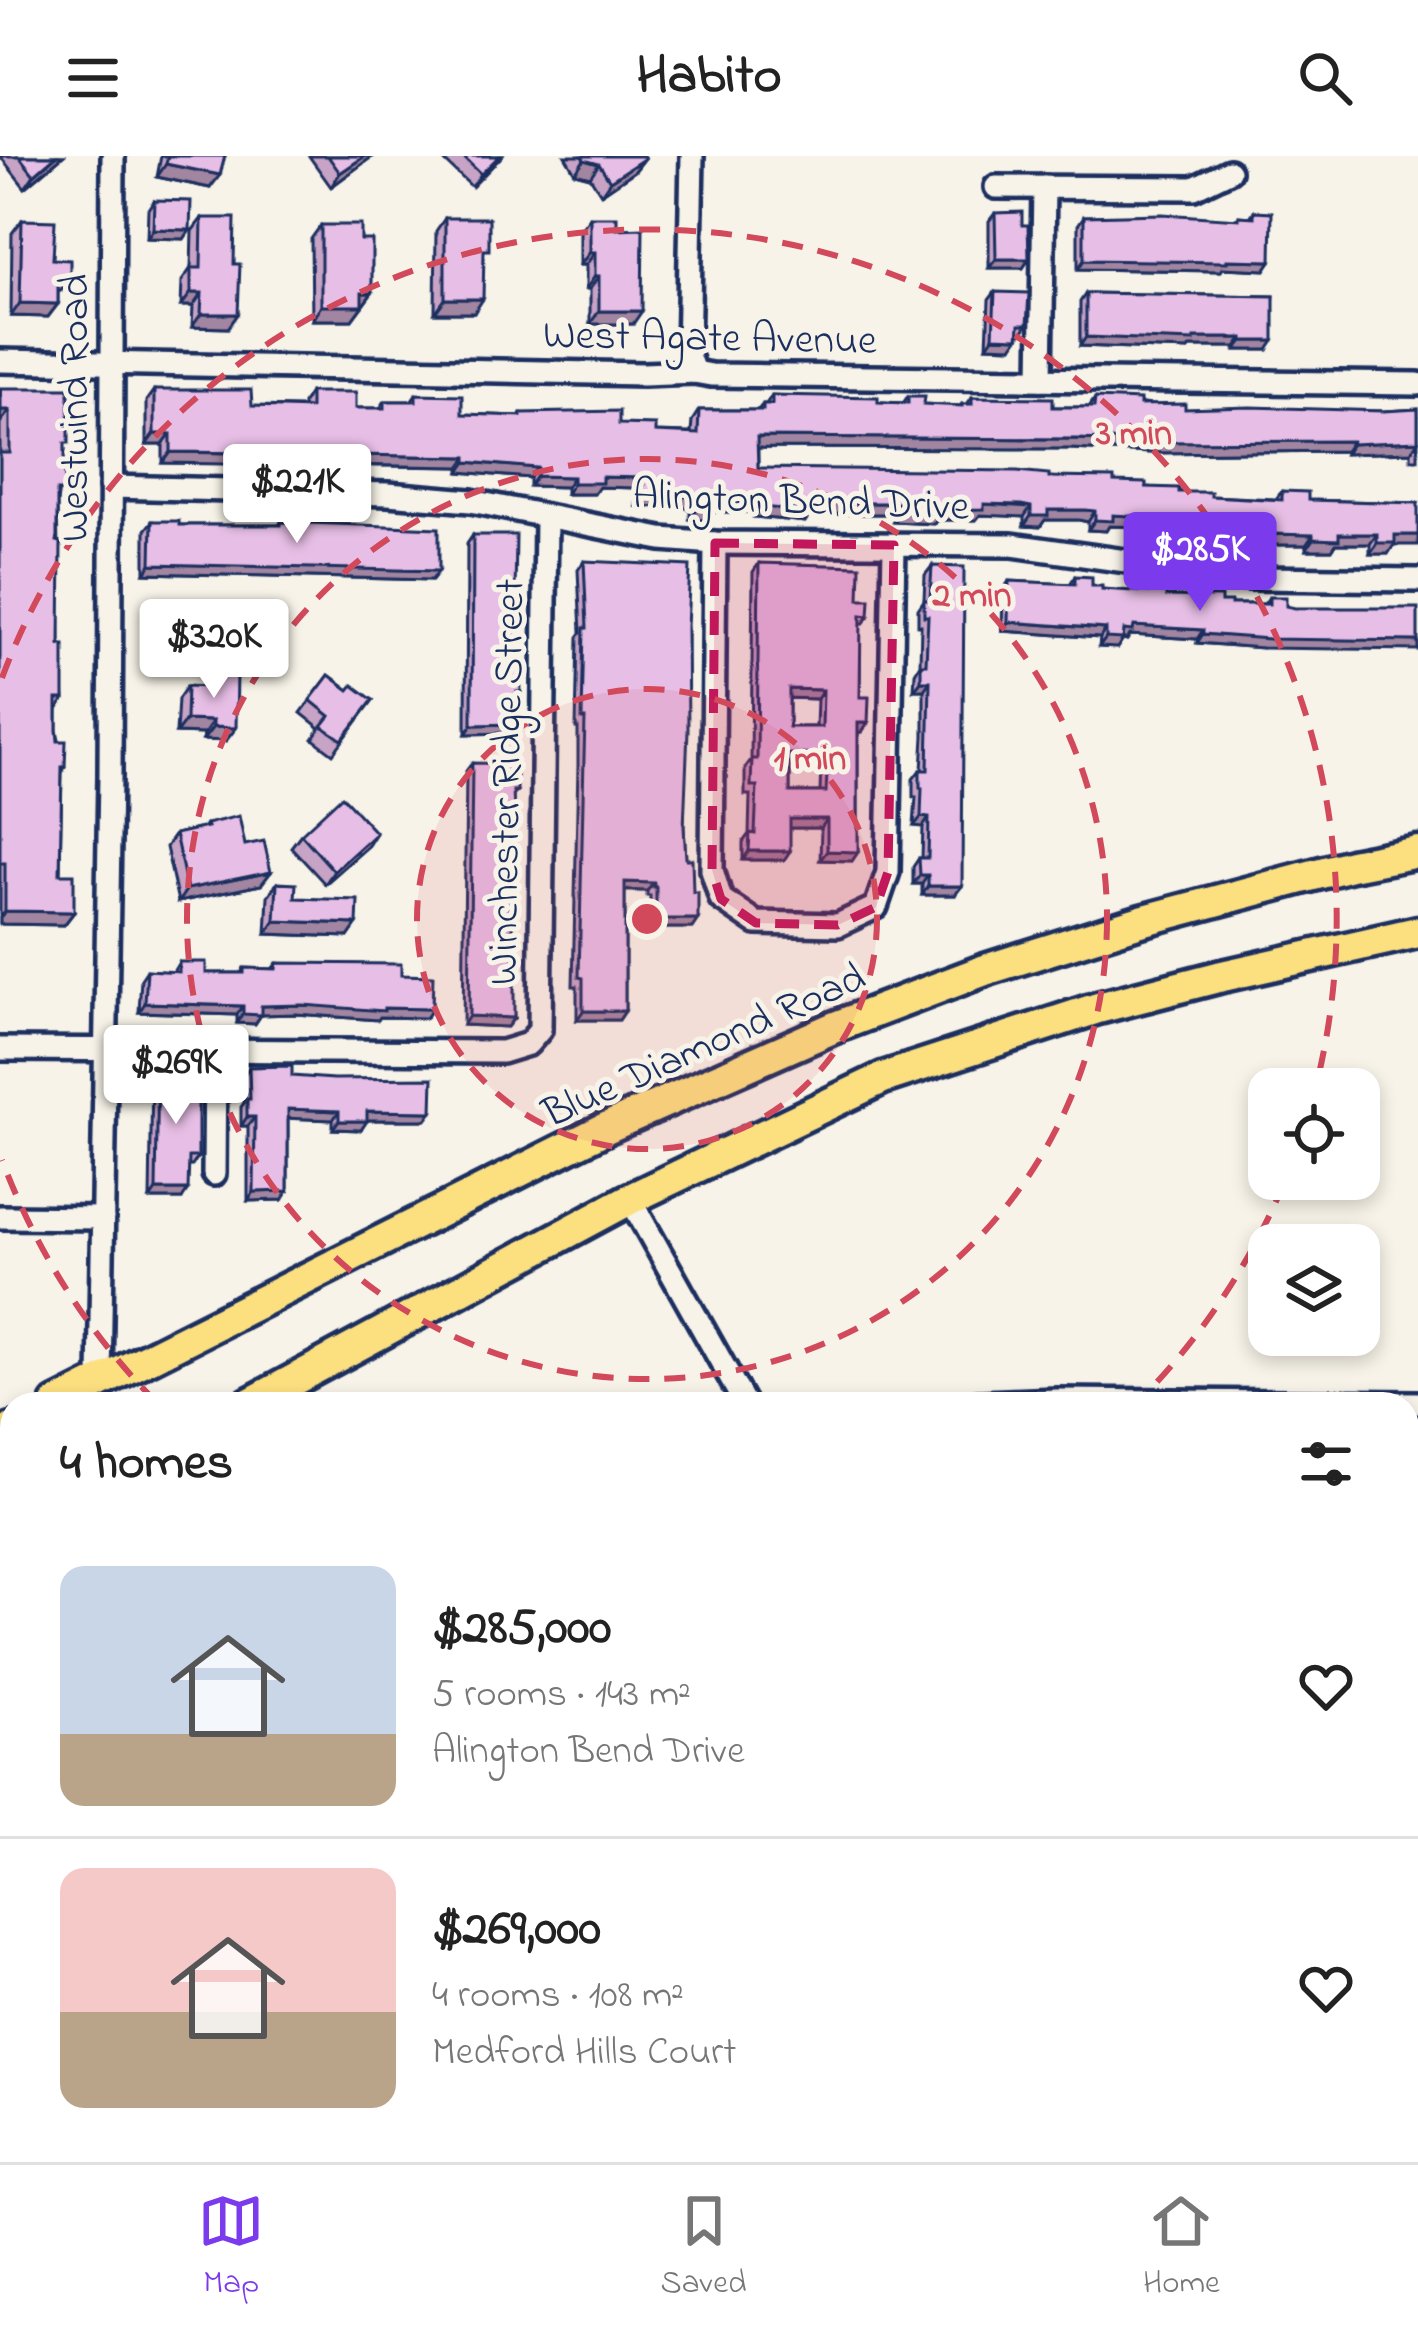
<!DOCTYPE html>
<meta charset="utf-8">
<style>
:root{--surface:#fff;--page:#f2f2f2;--text:#222;--muted:#767676;--line:#e0e0e0;--accent:#7c3aed}
body{margin:0;font-family:"Indie Flower",sans-serif;background:var(--page);color:var(--text);height:100vh;display:flex;flex-direction:column;font-size:45px;white-space:nowrap}
*{box-sizing:border-box;margin:0}
p{font-size:39px;color:var(--muted)}
.icon{flex:none;width:66px;height:66px;fill:none;stroke:currentColor;stroke-width:2;stroke-linecap:round;stroke-linejoin:round}
.map{position:relative;flex:1;overflow:hidden}
.drawer{position:absolute;left:0px;top:1236px;width:1419px;height:771px;display:flex;flex-direction:column;background:var(--surface);border-radius:36px 36px 0 0;box-shadow:0 6px 18px #0003}
.drawer>*{flex:none}
.controls{position:absolute;left:1248px;top:912px;display:grid;gap:24px}
.controls a{display:grid;place-items:center;width:132px;height:132px;border-radius:24px;background:var(--surface);box-shadow:0 6px 18px #0003;font-size:60px}
.price{position:absolute;translate:-50% -102px;padding:0 27px;border-radius:12px;background:#fff;color:#222;font-size:39px;line-height:78px;filter:drop-shadow(0 3px 6px #0008)}
.price::after{content:'';position:absolute;left:50%;top:72px;width:36px;height:27px;margin-left:-18px;background:inherit;clip-path:polygon(0 0,100% 0,50% 100%)}
.price.current{background:var(--accent);color:#fff}
ul{padding:0;list-style:none}
li{display:flex;align-items:center;gap:36px;height:300px;padding:0 60px}
li+li{border-top:3px solid var(--line)}
li span{display:grid;place-items:center;flex:none;width:336px;height:240px;border-radius:24px;color:#555}
li>.icon{margin-inline-start:auto}
span .icon{width:144px;height:144px;fill:#fffc;stroke-width:1}
li b{font-size:51px}
h2{display:flex;justify-content:space-between;align-items:center;height:144px;padding:0 60px;font-size:51px}
header{display:flex;justify-content:space-between;align-items:center;height:156px;padding:0 60px;background:var(--surface);font-size:54px;font-weight:700}
.dock{display:flex;justify-content:space-around;align-items:center;height:168px;border-top:3px solid var(--line);background:var(--surface);font-size:33px;color:var(--muted)}
.dock a{display:grid;justify-items:center;gap:6px}
.dock .current{color:var(--accent)}
.map>svg:first-child{display:block}
</style>
<header><svg class="icon" aria-label="menu" viewBox="0 0 24 24"><path d="M4 6h16M4 12h16M4 18h16"/></svg>Habito<svg class="icon" aria-label="search" viewBox="0 0 24 24"><circle cx="10" cy="10" r="6"/><path d="M15 15l6 6"/></svg></header>
<div class="map">
<svg width="1418" height="2006" viewBox="0 0 1418 2006">
<rect width="100%" height="100%" fill="#f7f3e8"/>
<filter id="ink" filterUnits="userSpaceOnUse"><feTurbulence type="fractalNoise" baseFrequency=".00833" numOctaves="2"/><feDisplacementMap in="SourceGraphic" scale="24" xChannelSelector="R" yChannelSelector="G"/><feConvolveMatrix kernelMatrix="1 2 1 2 8 2 1 2 1" color-interpolation-filters="sRGB"/></filter>
<g filter="url(#ink)">
<g fill="#f2e3e7">
<path d="M1418,1239V1832L1407,1857V1248Z"/>
<path d="M319,1995H1346L1341,2006H319Z"/>
</g>
<g fill="none" stroke-linecap="round" stroke-linejoin="round">
<g stroke="#1b2f5e" stroke-width="30">
<g id="minor">
<path d="M692,0L688,199L694,216"/>
<path d="M996,31L1194,32L1229,15"/>
<path d="M0,205L643,218L694,216L711,219L1418,228"/>
<path d="M1041,223L1044,31"/>
<path d="M111,331L388,338L471,345L661,383L715,387L1012,389L1247,422L1418,424"/>
<path d="M715,387L712,714L721,743L756,767L838,769L876,751L888,716L894,389"/>
<path d="M0,893L502,896L528,888L540,874L546,361"/>
<path d="M214,1018L215,894"/>
<path d="M630,1043L745,1248"/>
<path d="M0,1061L103,1062"/>
<path d="M100,1224L110,620L113,0"/>
<path d="M960,1248L1057,1244L1418,1247"/>
<path d="M1407,1276H1418"/>
<path d="M1407,1405L1418,1391"/>
<path d="M1407,1423L1418,1427"/>
<path d="M0,1467L12,1462"/>
<path d="M1407,1808L1418,1791"/>
<path d="M263,1995V2006"/>
<path d="M740,1995V2006"/>
<path d="M372,2006L373,1995"/>
<path d="M829,2006V1995"/>
<path d="M1271,2006V1995"/>
</g>
</g>
<g stroke="#1b2f5e" stroke-width="39">
<g id="highway">
<path d="M57,1248L606,972L835,871L985,814L1141,765L1351,709L1418,696"/>
<path d="M249,1248L630,1043L883,922L1098,852L1218,821L1418,776"/>
<path d="M0,1279L12,1273"/>
<path d="M0,1379L12,1373"/>
</g>
</g>
<use href="#minor" stroke="#f7f3e8" stroke-width="21"/>
<use href="#highway" stroke="#fce080" stroke-width="30"/>
<g stroke="#1b2f5e" stroke-width="10">
<g id="rail">
<path d="M1407,1710L1418,1680"/>
<path d="M1407,1749L1418,1719"/>
<path d="M1322,2006L1325,1995"/>
<path d="M1405,2006L1418,1978"/>
</g>
</g>
<use href="#rail" stroke="#f7f3e8" stroke-width="6" stroke-dasharray="18" stroke-linecap="butt"/>
</g>
<g fill="#c7a3c5" stroke="#1b2f5e" stroke-width="3" fill-rule="evenodd">
<path d="M0,0H63L25,32Z"/>
<path d="M161,0H225L210,32L157,21Z"/>
<path d="M309,0H373L331,31Z"/>
<path d="M439,0H502L472,31Z"/>
<path d="M565,0H643L645,2L635,15L601,38L590,21L575,17Z"/>
<path d="M154,44L190,74L184,83L147,82L148,53Z"/>
<path d="M1254,55L1271,105L1265,114L1223,112L1221,115L1078,113V69L1084,60L1238,63L1239,60L1250,61Z"/>
<path d="M995,57L1022,69L1029,103L1023,112H989V65Z"/>
<path d="M590,61L617,73L633,168H590V133H586V109H580V74Z"/>
<path d="M202,62L234,108L238,158L228,172L192,171L193,150H181L182,125L191,112L192,75Z"/>
<path d="M445,62L484,102L474,157H435L436,75Z"/>
<path d="M22,64L53,103L61,134H58V148L48,161L11,160L12,77Z"/>
<path d="M321,69L361,84L372,137L352,164H312L311,83Z"/>
<path d="M995,136L1027,169L1021,178H1018L1012,191L987,190L989,144Z"/>
<path d="M1086,137L1274,140L1268,194H1236V191H1190L1188,194L1080,190V146Z"/>
<path d="M0,233L65,293L57,346L60,489L64,543L57,554V574L65,611L62,617L60,718L74,756L64,769L0,768Z"/>
<path d="M154,234L252,250L303,251V247L310,236L356,252H380L385,245H411L416,238L462,258L519,260L521,257L619,268L655,276L691,277L692,265L699,254H758L763,248H766L772,239L903,247L908,240L924,248L960,250L962,248H967L972,241L1053,251H1089L1095,242L1185,253L1384,255L1418,253V303H1411V296L1345,298V295L1151,297L1071,293L758,292V312L1049,321L1114,326L1211,340L1276,343L1282,335L1308,344L1418,347L1388,398H1370V388H1336L1332,394H1306V389H1270L1265,396L1240,395V383H1196L1193,387H1176V384L1160,383V374H1143V371L1109,370L1106,375L1088,374V366L1079,364H1045L1040,371L1024,370V361L1014,360L980,359L976,364H937L934,368L893,366L894,358H810L805,366L754,361V356H713L707,364L690,363V352L636,350V332L599,331L594,338H566V331L530,330V322L460,316V311L298,309L296,313L281,312V309L254,307H163V289H146V245Z"/>
<path d="M152,365L179,369H279L281,366L432,424L145,417V374Z"/>
<path d="M473,379L515,444L517,541L511,577L466,578L467,388Z"/>
<path d="M584,405L687,471L684,671L686,703L698,763L692,772H650V740H647V735H625V855L619,864H577V830H573L578,609V572H576L578,481L581,477L578,414Z"/>
<path d="M759,407L859,443L869,460L863,468H860V541L862,576H858V696L852,705L820,704L821,672H790L784,704H743V686L749,678L750,639H745V612L751,604L753,416ZM789,542L817,543L816,571H789ZM790,607H821L820,636H790Z"/>
<path d="M932,410L955,739H922V728H913V711L919,702H922L923,671L914,670L916,641H913V623L920,614H922L924,580V534H914L915,517L920,508L921,469H918V453L924,444L925,419Z"/>
<path d="M1075,420L1102,433L1231,448H1264L1269,441L1262,492L1197,487V483L1130,479L1127,484L1123,483L1117,492L1099,491L1100,482L1002,475L1003,434L1009,425L1070,428Z"/>
<path d="M211,517L226,585L203,584L204,578L176,577L178,543L187,530L201,531Z"/>
<path d="M329,519L349,534L373,544L333,598L313,583L320,572L301,557Z"/>
<path d="M472,607L517,635L513,639V724L510,729L509,769L514,862L507,871L463,869L466,615Z"/>
<path d="M206,668L245,689L261,729L178,746L166,691L175,678L203,672Z"/>
<path d="M301,678L367,691L325,728L291,691Z"/>
<path d="M277,727L295,742L357,768L348,781L266,778L268,740Z"/>
<path d="M179,806L206,817H241L244,812L272,813L277,807L401,819L432,853L426,862L380,861L378,864L296,858L261,859L255,868L237,867V859L139,856L141,823L147,814L173,816Z"/>
<path d="M158,909L191,942L198,1001L192,1010H189L182,1043H150L152,918Z"/>
<path d="M249,911L292,920L426,964H367L361,974L333,973V964L288,962V1035L282,1044L248,1045V970H241V951L244,947L243,920Z"/>
<path d="M12,1483V1995L241,2006H0L2,1497Z"/>
<path d="M931,1995H1260V2006H930Z"/>
</g>
<g fill="#a285a0" stroke="#1b2f5e" stroke-width="3">
<path d="M56,0H63L25,32L34,19Z"/>
<path d="M365,0H373L331,31L340,17Z"/>
<path d="M499,0H502L472,31L481,18Z"/>
<path d="M645,2L635,15L601,38L610,25Z"/>
<path d="M584,4L599,8L590,21L575,17Z"/>
<path d="M166,8L220,19L210,32L157,21Z"/>
<path d="M153,73L190,74L184,83L147,82Z"/>
<path d="M590,96H595L586,109H580Z"/>
<path d="M996,103H1029L1023,112H989Z"/>
<path d="M1084,104H1227L1271,105L1265,114L1223,112L1221,115L1078,113Z"/>
<path d="M595,120H599L590,133H586Z"/>
<path d="M58,121H70L61,134H49Z"/>
<path d="M191,137H202L193,150H181Z"/>
<path d="M362,137H372L352,164H312L321,150Z"/>
<path d="M445,143H483L474,157H435Z"/>
<path d="M20,147L58,148L48,161L11,160Z"/>
<path d="M599,155H642L633,168H590Z"/>
<path d="M201,158H238L228,172L192,171Z"/>
<path d="M993,181L1018,182L1012,191L987,190Z"/>
<path d="M1086,181L1194,182H1243L1236,191H1190L1188,194L1080,190Z"/>
<path d="M1243,185H1274L1268,194H1236Z"/>
<path d="M1,254H10L0,267Z"/>
<path d="M154,278H171L163,289H146Z"/>
<path d="M757,281L1352,285L1345,295L1151,297L1071,293L750,292Z"/>
<path d="M1418,285L1411,296L1345,298L1352,288Z"/>
<path d="M171,296L288,298L281,309L163,307Z"/>
<path d="M303,298L467,301L460,311L341,309H298L296,313L281,312L288,302Z"/>
<path d="M467,306L538,312L530,322L460,316Z"/>
<path d="M537,320L573,321L566,331L530,330Z"/>
<path d="M602,321L644,322L636,332L599,331L594,338H566L573,327Z"/>
<path d="M643,339L697,341L690,352L636,350Z"/>
<path d="M715,346H761L754,356H713L707,364L690,363L697,353Z"/>
<path d="M812,347H901L894,358H810L805,366L754,361L761,351Z"/>
<path d="M984,348L1031,351L1024,361L980,359L976,364H937L934,368L893,366L901,356L942,354Z"/>
<path d="M1048,354H1086L1095,355L1088,366L1079,364H1045L1040,371L1024,370L1031,360Z"/>
<path d="M1113,359L1150,361L1143,371L1109,370L1106,375L1088,374L1095,364Z"/>
<path d="M1150,363L1167,364L1160,374H1143Z"/>
<path d="M1167,373L1183,374L1176,384L1160,383Z"/>
<path d="M1200,373H1247L1240,383H1196L1193,387H1176L1183,376Z"/>
<path d="M1272,378L1313,379L1306,389H1270L1265,396L1240,395L1247,385Z"/>
<path d="M1339,378H1377L1370,388H1336L1332,394H1306L1313,383Z"/>
<path d="M1395,379H1418V389H1394L1388,398H1370L1377,387Z"/>
<path d="M151,408L276,410L439,415L432,424L145,417Z"/>
<path d="M1008,466L1106,473L1100,482L1002,475Z"/>
<path d="M1134,470L1203,474L1197,483L1130,479L1127,484L1123,483L1117,492L1099,491L1106,482Z"/>
<path d="M1203,478L1418,485V494L1262,492L1197,487Z"/>
<path d="M921,525H930L924,534H914Z"/>
<path d="M789,533L823,534L817,543L783,542Z"/>
<path d="M186,564L213,565L204,578L176,577Z"/>
<path d="M858,567H868L862,576H852Z"/>
<path d="M517,568L511,577L466,578L472,569Z"/>
<path d="M213,571L236,572L226,585L203,584Z"/>
<path d="M790,598L828,599L821,607H784Z"/>
<path d="M921,661L929,662L923,671L914,670Z"/>
<path d="M790,663H827L821,672H784Z"/>
<path d="M376,677L367,691L325,728L334,715Z"/>
<path d="M749,695H790L784,704H743Z"/>
<path d="M827,695L858,696L852,705L820,704Z"/>
<path d="M271,716L261,729L178,746L187,733Z"/>
<path d="M920,719H928L922,728H913Z"/>
<path d="M625,726L654,727L647,735L619,734Z"/>
<path d="M928,730H962L955,739H922Z"/>
<path d="M5,755L74,756L64,769L0,768V762Z"/>
<path d="M656,763H698L692,772H650Z"/>
<path d="M275,765L357,768L348,781L266,778Z"/>
<path d="M145,847L243,850L237,859L139,856Z"/>
<path d="M303,849L384,852L432,853L426,862L380,861L378,864L296,858L258,859H261L255,868L237,867L243,858L261,850Z"/>
<path d="M583,855H625L619,864H577Z"/>
<path d="M469,860L514,862L507,871L463,869Z"/>
<path d="M288,953L339,955L333,964L282,962Z"/>
<path d="M367,955L432,956L426,964H361Z"/>
<path d="M247,961H255L248,970H241Z"/>
<path d="M339,965H367L361,974L333,973Z"/>
<path d="M156,1034H188L182,1043H150Z"/>
<path d="M288,1035L282,1044L248,1045L254,1036Z"/>
<path d="M1418,1288V1301L1407,1302V1293L1410,1289Z"/>
<rect x="1407" y="1347" width="11" height="14"/>
</g>
<g fill="#e7bee5" stroke="#1b2f5e" stroke-width="3" fill-rule="evenodd">
<path d="M19,0H56L34,19Z"/>
<path d="M168,0H225L220,19L166,8Z"/>
<path d="M328,0H365L340,17Z"/>
<path d="M462,0H499L481,18Z"/>
<path d="M582,0H643L645,2L610,25L599,8L584,4Z"/>
<path d="M154,44L191,45L190,74L153,73Z"/>
<path d="M1254,55L1272,56L1271,105L1227,104V106L1084,104V60L1162,58L1239,63V60L1254,61Z"/>
<path d="M1022,56V69H1028L1029,103H996L995,57Z"/>
<path d="M590,61H617V73L643,72L642,155H599V120H595V96H590Z"/>
<path d="M202,62H235L234,108H240L238,158H201L202,137H191V112H201Z"/>
<path d="M445,62H489V94H484L483,143H445Z"/>
<path d="M22,64L55,65L53,103L70,104V121H58V148L20,147Z"/>
<path d="M321,69H361V84H372V137H362V150H321Z"/>
<path d="M995,136L1029,137L1027,169H1019L1018,182L993,181Z"/>
<path d="M1086,137L1274,140V185H1243V182H1194V185L1086,181Z"/>
<path d="M1,232H69V287H65V335H57V385L61,386L60,489H64V543H57V574L58,585H66L65,611H62L60,718H74V756L5,755V707H0V297H10V254H1Z"/>
<path d="M154,234H251L252,250L310,252V236H356V252H385V245H416V238L462,239V258L521,260V257L619,255V268L655,269V276L698,278L699,254H763V248H772V239L878,241V246L908,247V240H925L924,248L962,250V248H972V241L1053,242V251H1094L1095,242L1140,244V249L1185,248V253L1250,251L1384,255L1418,253V285L1352,288V285L1158,286L1078,283L757,281L758,312L1017,315L1049,318V321L1114,322V326L1146,327V331L1179,332V336H1211V340L1282,344V335L1308,336V344L1418,347V379H1395V387H1377V378H1339V384L1313,383V379L1272,378V385H1247V373H1200V377L1183,376V374L1167,373V364L1150,363V361L1113,359V365L1095,364V355L1086,354H1048V360H1031V351L1021,349L984,348V353L942,354V357L901,356V347H812V356L761,351V346H715V354L697,353V341L643,339L644,322L602,321V327H573V321L537,320L538,312L467,306V301L303,298V302H288V298L261,297L171,296V278H154Z"/>
<path d="M152,365H179V369H281V366L439,372V415L151,408Z"/>
<path d="M473,379H516L515,444L522,445L521,472H516L517,508H520L521,536H517V568L472,569Z"/>
<path d="M584,405L690,410L687,471L688,574L684,671L686,703H692L693,736H698V763H656V731H654V727L625,726V855H583V822L579,821L584,601L585,563H582L584,472H587Z"/>
<path d="M759,407L860,410L859,443H870L869,460L861,459L860,541H869L868,567H858V696L827,695V663H790V695H749L750,677L755,678L757,630H751L752,603H757ZM789,533L823,534L822,571H789ZM790,598L828,599L826,636H790Z"/>
<path d="M932,410L964,411L962,730H928V719H920L919,702H928L929,662L921,661L922,632H920V614H928L930,525H921V508H926L928,460H924V444H930Z"/>
<path d="M1075,420L1092,421V430H1102V433L1166,437V440L1221,441V446H1231V448H1269V441H1286V450L1295,452H1418V485L1269,483L1203,478V474L1134,470L1133,475L1124,474L1123,483L1106,482V473L1008,466L1009,425L1075,428Z"/>
<path d="M211,517L237,518L236,572L213,571V565L186,564L187,530L210,531Z"/>
<path d="M329,519L349,534L353,529L373,544L342,584L322,570L330,560L310,544Z"/>
<path d="M472,607L517,608V635H513L516,700L513,699V724H510L509,769H512L514,802V862L469,860Z"/>
<path d="M342,640L376,677L334,715L301,678Z"/>
<path d="M239,660L245,689L264,685L271,716L187,733L175,678L207,671L206,668Z"/>
<path d="M277,727L296,728L295,742L358,744L357,768L275,765Z"/>
<path d="M179,806H206V817H244V812L276,813L277,807L401,808V819L433,820L432,853L384,852V855L303,849L261,850V859L243,858V850L145,847L147,814L179,816Z"/>
<path d="M158,909L191,910V942H198V1001H189L188,1034H156Z"/>
<path d="M292,910V920L334,923L433,922L432,956L367,955V965H339V955L288,953V1035L254,1036L255,961H247V943H250L249,911Z"/>
<path d="M1407,1277H1418V1288L1410,1289L1407,1294Z"/>
<path d="M1407,1312L1408,1314L1418,1316V1347H1407Z"/>
<path d="M1407,1473L1418,1476V1655L1407,1686Z"/>
<rect x="12" y="1995" width="229" height="11"/>
<path d="M943,1995H1260V2006H942Z"/>
</g>
</g>
<path fill="#c2185b" fill-opacity="0.2" stroke="#c2185b" stroke-width="9" stroke-dasharray="24 15" stroke-linejoin="round" d="M715,387L894,389L888,716L876,751L838,769L756,767L721,743L712,714Z"/>
<circle cx="647" cy="763" r="230" fill="#d1495b" fill-opacity=".12"/>
<g fill="none" stroke="#d1495b" stroke-width="6" stroke-dasharray="21 15">
<circle cx="647" cy="763" r="230"/>
<circle cx="647" cy="763" r="460"/>
<path d="M1284 1027A689 689 0 0 1 1138 1246M156 1246A689 689 0 0 1 2 1004M2 522A689 689 0 0 1 1316 930"/>
</g>
<g text-anchor="middle" stroke-width="10" stroke-linejoin="round" paint-order="stroke">
<g font-size="42" fill="#1b2f5e" stroke="#f7f3e8">
<text transform="translate(710 179) rotate(1)" y="15">West Agate Avenue</text>
<text transform="translate(72 252) rotate(-90)" y="15">Westwind Road</text>
<text transform="translate(801 342) rotate(2)" y="15">Alington Bend Drive</text>
<text transform="translate(504 626) rotate(-89)" y="15">Winchester Ridge Street</text>
<text transform="translate(703 887) rotate(-24)" y="15">Blue Diamond Road</text>
</g>
</g>
<circle cx="647" cy="763" r="18" fill="#d1495b" stroke="#f7f3e8" stroke-width="6"/>
<g font-size="36" text-anchor="middle" font-weight="bold" fill="#d1495b" stroke="#f7f3e8" stroke-width="10" stroke-linejoin="round" paint-order="stroke">
<text x="1134" y="288">3 min</text>
<text x="972" y="450">2 min</text>
<text x="810" y="613">1 min</text>
</g>
</svg>
<div class="controls">
<a><svg class="icon" aria-label="locate" viewBox="0 0 24 24"><circle cx="12" cy="12" r="6"/><path d="M12 2v4M12 18v4M2 12h4M18 12h4"/></svg></a>
<a><svg class="icon" aria-label="layers" viewBox="0 0 24 24"><path d="M12 4l9 5-9 5-9-5zM3 14l9 5 9-5"/></svg></a>
</div>
<b class="price" style="left:297px;top:390px">$221K</b>
<b class="price current" style="left:1200px;top:458px">$285K</b>
<b class="price" style="left:214px;top:545px">$320K</b>
<b class="price" style="left:176px;top:971px">$269K</b>
<section class="drawer">
<h2>4 homes<svg class="icon" aria-label="filters" viewBox="0 0 24 24"><path d="M4 7h16M4 17h16"/><circle cx="9" cy="7" r="2"/><circle cx="15" cy="17" r="2"/></svg></h2>
<ul>
<li><span style="background:linear-gradient(#c9d6e8 70%,#b9a48a 0)"><svg class="icon" aria-label="home" viewBox="0 0 24 24"><path d="M3 11l9-7 9 7M6 9v11h12V9"/></svg></span><div><b>$285,000</b><p>5 rooms · 143 m²</p><p>Alington Bend Drive</p></div><svg class="icon" aria-label="heart" viewBox="0 0 24 24"><path d="M12 20l-8-8c-3-5 5-10 8-4 3-6 11-1 8 4z"/></svg></li>
<li><span style="background:linear-gradient(#f6c9c9 60%,#b9a48a 0)"><svg class="icon" aria-label="home" viewBox="0 0 24 24"><path d="M3 11l9-7 9 7M6 9v11h12V9"/></svg></span><div><b>$269,000</b><p>4 rooms · 108 m²</p><p>Medford Hills Court</p></div><svg class="icon" aria-label="heart" viewBox="0 0 24 24"><path d="M12 20l-8-8c-3-5 5-10 8-4 3-6 11-1 8 4z"/></svg></li>
</ul>
</section>
</div>
<nav class="dock">
<a class="current"><svg class="icon" aria-label="map" viewBox="0 0 24 24"><path d="M3 6l6-2 6 2 6-2v14l-6 2-6-2-6 2zM9 4v14M15 6v14"/></svg>Map</a>
<a><svg class="icon" aria-label="saved" viewBox="0 0 24 24"><path d="M7 4h10v16l-5-4-5 4z"/></svg>Saved</a>
<a><svg class="icon" aria-label="home" viewBox="0 0 24 24"><path d="M3 11l9-7 9 7M6 9v11h12V9"/></svg>Home</a>
</nav>
